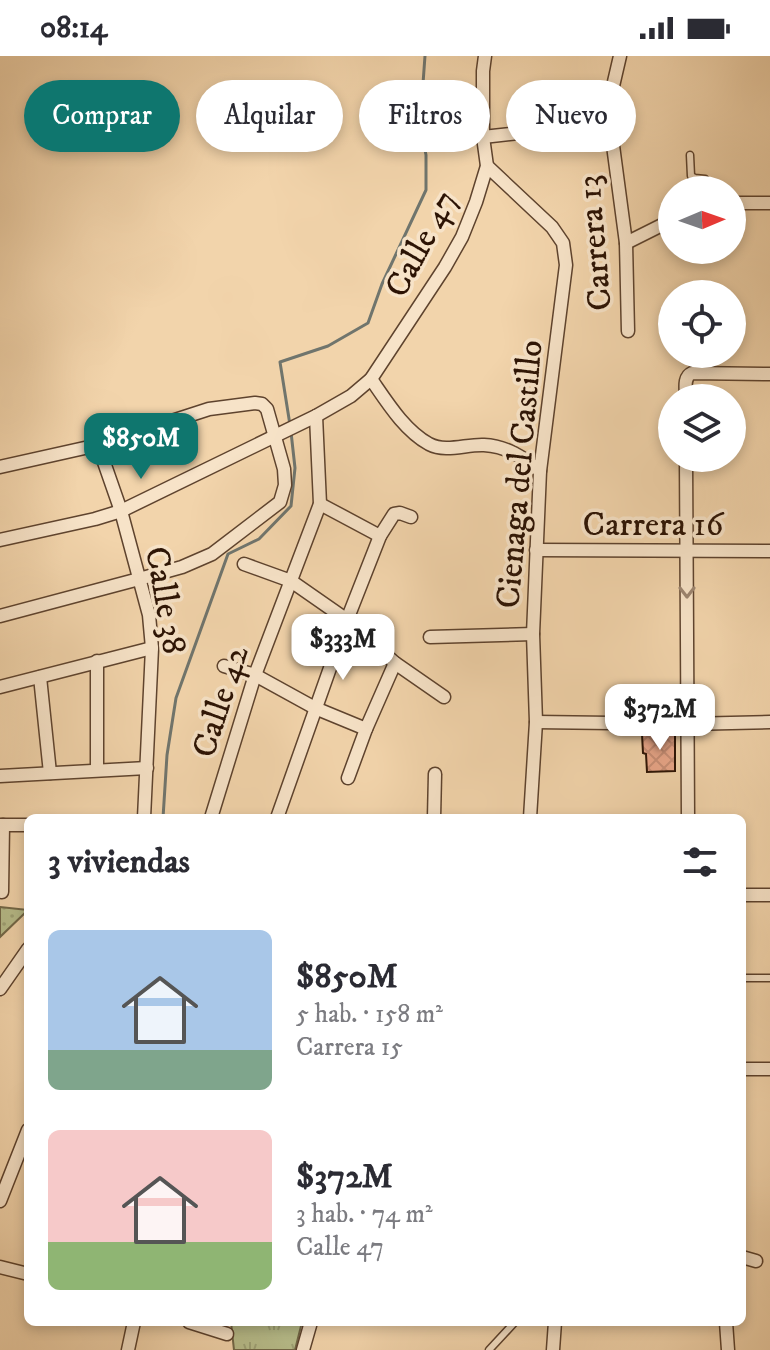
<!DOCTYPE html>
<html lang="es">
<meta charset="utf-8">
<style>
:root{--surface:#fff;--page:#f7f7f7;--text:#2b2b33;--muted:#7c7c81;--accent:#0f766e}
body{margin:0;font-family:"IM FELL DW Pica",serif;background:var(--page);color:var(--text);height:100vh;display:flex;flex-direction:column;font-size:30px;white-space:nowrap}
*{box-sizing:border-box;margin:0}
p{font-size:26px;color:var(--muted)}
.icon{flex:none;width:44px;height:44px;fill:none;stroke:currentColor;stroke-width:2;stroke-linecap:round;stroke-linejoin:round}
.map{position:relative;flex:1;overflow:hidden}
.side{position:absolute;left:24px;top:758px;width:722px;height:512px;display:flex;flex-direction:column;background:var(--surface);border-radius:12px;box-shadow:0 4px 12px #0003}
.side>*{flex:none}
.guide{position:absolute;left:24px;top:24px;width:722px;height:72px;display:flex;gap:16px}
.needle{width:52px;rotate:88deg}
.buttons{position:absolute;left:658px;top:120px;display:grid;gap:16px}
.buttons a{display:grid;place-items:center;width:88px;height:88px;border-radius:50%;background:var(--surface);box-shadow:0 4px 12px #0003;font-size:40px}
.price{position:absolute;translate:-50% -68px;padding:0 18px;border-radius:16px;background:#fff;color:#222;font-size:26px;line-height:52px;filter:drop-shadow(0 2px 4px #0008)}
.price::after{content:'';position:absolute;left:50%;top:48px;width:24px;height:18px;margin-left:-12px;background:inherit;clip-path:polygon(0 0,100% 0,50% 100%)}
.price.on{background:var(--accent);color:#fff}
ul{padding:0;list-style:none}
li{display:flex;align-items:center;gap:24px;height:200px;padding:0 24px}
li span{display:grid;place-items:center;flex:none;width:224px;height:160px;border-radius:12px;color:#555}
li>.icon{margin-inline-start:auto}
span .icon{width:96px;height:96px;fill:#fffc;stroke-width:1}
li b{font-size:34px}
h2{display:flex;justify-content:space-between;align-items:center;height:96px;padding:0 24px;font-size:34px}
.pill{padding:0 28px;border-radius:36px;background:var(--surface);box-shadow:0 4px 12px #0003;font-size:28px;line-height:72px}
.pill.on{background:var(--accent);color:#fff}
.status{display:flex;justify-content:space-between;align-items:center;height:56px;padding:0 40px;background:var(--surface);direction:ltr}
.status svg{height:22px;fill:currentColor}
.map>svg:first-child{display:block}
</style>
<div class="status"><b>08:14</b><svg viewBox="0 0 49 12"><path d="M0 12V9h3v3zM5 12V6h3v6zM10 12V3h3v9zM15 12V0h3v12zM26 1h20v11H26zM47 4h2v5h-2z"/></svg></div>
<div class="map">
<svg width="770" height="1294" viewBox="0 0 770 1294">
<defs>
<pattern id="grass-dots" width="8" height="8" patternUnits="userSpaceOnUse" patternTransform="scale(2)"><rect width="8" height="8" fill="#b7bd8b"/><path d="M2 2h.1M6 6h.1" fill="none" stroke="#9ea276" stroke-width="1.8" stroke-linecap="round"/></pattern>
<pattern id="park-tufts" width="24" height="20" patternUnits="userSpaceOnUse" patternTransform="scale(2)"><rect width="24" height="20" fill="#b7bd8b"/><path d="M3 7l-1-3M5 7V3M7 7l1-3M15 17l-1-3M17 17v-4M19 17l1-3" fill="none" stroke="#9ea276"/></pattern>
<pattern id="building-cross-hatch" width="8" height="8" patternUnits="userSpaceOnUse" patternTransform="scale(2)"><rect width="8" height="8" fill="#e9a689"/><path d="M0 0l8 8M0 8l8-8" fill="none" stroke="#c88e75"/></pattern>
</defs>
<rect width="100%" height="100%" fill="#f2d4ab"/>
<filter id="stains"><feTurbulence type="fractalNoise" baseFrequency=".0025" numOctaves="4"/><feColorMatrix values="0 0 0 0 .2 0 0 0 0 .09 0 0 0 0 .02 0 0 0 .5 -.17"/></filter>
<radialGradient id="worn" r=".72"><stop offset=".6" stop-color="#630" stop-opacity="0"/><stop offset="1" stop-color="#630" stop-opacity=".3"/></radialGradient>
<path fill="url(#grass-dots)" stroke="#726848" stroke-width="2" d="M0,851L28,854L0,881Z"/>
<path fill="url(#park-tufts)" stroke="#726848" stroke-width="2" d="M231,1266H302L295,1294H234Z"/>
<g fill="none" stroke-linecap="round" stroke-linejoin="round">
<g stroke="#70756d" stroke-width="3">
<path d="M290,369L280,306L328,290L368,267L382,228L426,134V99L420,69L425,0"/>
<path d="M163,762L167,699L176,642L228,498L259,483L291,450L295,412L291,376"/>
</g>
</g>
<path fill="url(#building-cross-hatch)" stroke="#2c1304" stroke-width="2" d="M675,677V715L647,716L646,698L643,697L642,678Z"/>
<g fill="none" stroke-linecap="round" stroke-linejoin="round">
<g stroke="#5e432e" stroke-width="9">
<g id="service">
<path d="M690,99L691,120L695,122L705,123L708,134"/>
<path d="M742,922H770"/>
<path d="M489,1294L515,1266"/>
</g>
</g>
<g stroke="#5e432e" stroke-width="15">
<g id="minor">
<path d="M620,0L610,43V67L626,187L628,275"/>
<path d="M483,81L610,67"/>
<path d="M487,110L552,171L563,187L566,209L540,415L533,578L536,666L530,762"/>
<path d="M732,147H770"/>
<path d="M626,187L672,164"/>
<path d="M371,323C387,346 404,374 429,388C446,397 466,388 484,389C506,390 523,401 540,415"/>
<path d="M686,342C686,333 683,321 692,317L770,318"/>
<path d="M98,389L121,455L149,559L152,592L144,762"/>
<path d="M686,402L688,762"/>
<path d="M0,411L98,389L209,353L255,347L262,348L267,353L284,413L285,429L280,446L212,498L182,511L139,523L0,560"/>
<path d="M320,448L380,480"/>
<path d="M0,484L95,463L121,455L316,360L351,340L371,323L445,211L462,181L476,146L487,110L483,81V15L485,0"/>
<path d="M536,494L770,495"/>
<path d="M244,508L291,525L347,564L395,607L444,641"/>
<path d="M430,581L533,578"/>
<path d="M97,605V714"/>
<path d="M224,610L255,619L315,652L366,673"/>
<path d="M40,621L50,717"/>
<path d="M0,631L152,592"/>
<path d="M536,666L687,668L770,666"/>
<path d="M0,720L147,712"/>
<path d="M348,722L366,673L395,607"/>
<path d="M211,762L255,619L320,448L316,360"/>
<path d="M277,762L347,564L380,480L394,458L400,457L411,461"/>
<path d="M434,762L435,718"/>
<path d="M0,769H28"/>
<path d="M2,836L3,769"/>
<path d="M742,839H770"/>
<path d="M0,933L28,893"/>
<path d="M742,1013H770"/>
<path d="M0,1145L28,1074"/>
<path d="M742,1201L756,1205"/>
<path d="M0,1211L28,1218"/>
<path d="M189,1266L227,1278"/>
<path d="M726,1266L728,1294"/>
<path d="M128,1294L134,1266"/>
<path d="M303,1294L311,1266"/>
<path d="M553,1294L555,1266"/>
</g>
</g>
<use href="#service" stroke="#f7e3c8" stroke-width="6"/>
<use href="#minor" stroke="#f7e3c8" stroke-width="12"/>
</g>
<defs><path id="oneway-chevron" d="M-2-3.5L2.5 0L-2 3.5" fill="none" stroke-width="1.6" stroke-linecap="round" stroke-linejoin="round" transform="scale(2)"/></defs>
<use stroke="#9c8570" href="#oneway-chevron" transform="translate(687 536) rotate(90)"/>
<g text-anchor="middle" stroke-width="7" stroke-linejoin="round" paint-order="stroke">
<g font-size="34" fill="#2c1304" stroke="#f7e3c8">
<text transform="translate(420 187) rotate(-62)" y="12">Calle 47</text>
<text transform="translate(593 187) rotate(-95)" y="12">Carrera 13</text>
<text transform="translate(518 418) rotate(-85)" y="12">Cienaga del Castillo</text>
<text x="653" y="479">Carrera 16</text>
<text transform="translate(167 544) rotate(80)" y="12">Calle 38</text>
<text transform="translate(219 645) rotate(-72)" y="12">Calle 42</text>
</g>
</g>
<rect width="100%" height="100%" filter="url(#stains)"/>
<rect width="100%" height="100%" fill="url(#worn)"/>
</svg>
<div class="buttons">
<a><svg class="needle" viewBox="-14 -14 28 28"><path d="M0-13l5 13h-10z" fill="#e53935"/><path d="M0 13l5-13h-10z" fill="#7c7c81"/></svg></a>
<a><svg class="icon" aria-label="locate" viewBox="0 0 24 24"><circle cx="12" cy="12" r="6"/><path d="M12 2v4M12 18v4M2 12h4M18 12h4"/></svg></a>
<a><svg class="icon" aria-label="layers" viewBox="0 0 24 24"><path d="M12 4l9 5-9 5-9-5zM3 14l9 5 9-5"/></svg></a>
</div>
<b class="price on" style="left:141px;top:425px">$850M</b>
<b class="price" style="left:343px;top:626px">$333M</b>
<b class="price" style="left:660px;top:696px">$372M</b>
<div class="guide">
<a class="pill on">Comprar</a>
<a class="pill">Alquilar</a>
<a class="pill">Filtros</a>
<a class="pill">Nuevo</a>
</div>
<section class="side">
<h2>3 viviendas<svg class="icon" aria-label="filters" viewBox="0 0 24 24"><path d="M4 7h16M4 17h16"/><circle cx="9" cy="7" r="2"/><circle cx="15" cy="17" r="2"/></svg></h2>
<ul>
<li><span style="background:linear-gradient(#a9c7e8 75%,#7fa58c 0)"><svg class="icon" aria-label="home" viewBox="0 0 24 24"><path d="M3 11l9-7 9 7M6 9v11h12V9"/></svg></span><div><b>$850M</b><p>5 hab. · 158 m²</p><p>Carrera 15</p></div></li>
<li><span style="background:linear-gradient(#f6c9c9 70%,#8fb573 0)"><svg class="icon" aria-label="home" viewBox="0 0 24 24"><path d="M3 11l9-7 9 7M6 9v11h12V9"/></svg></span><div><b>$372M</b><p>3 hab. · 74 m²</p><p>Calle 47</p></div></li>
</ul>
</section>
</div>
